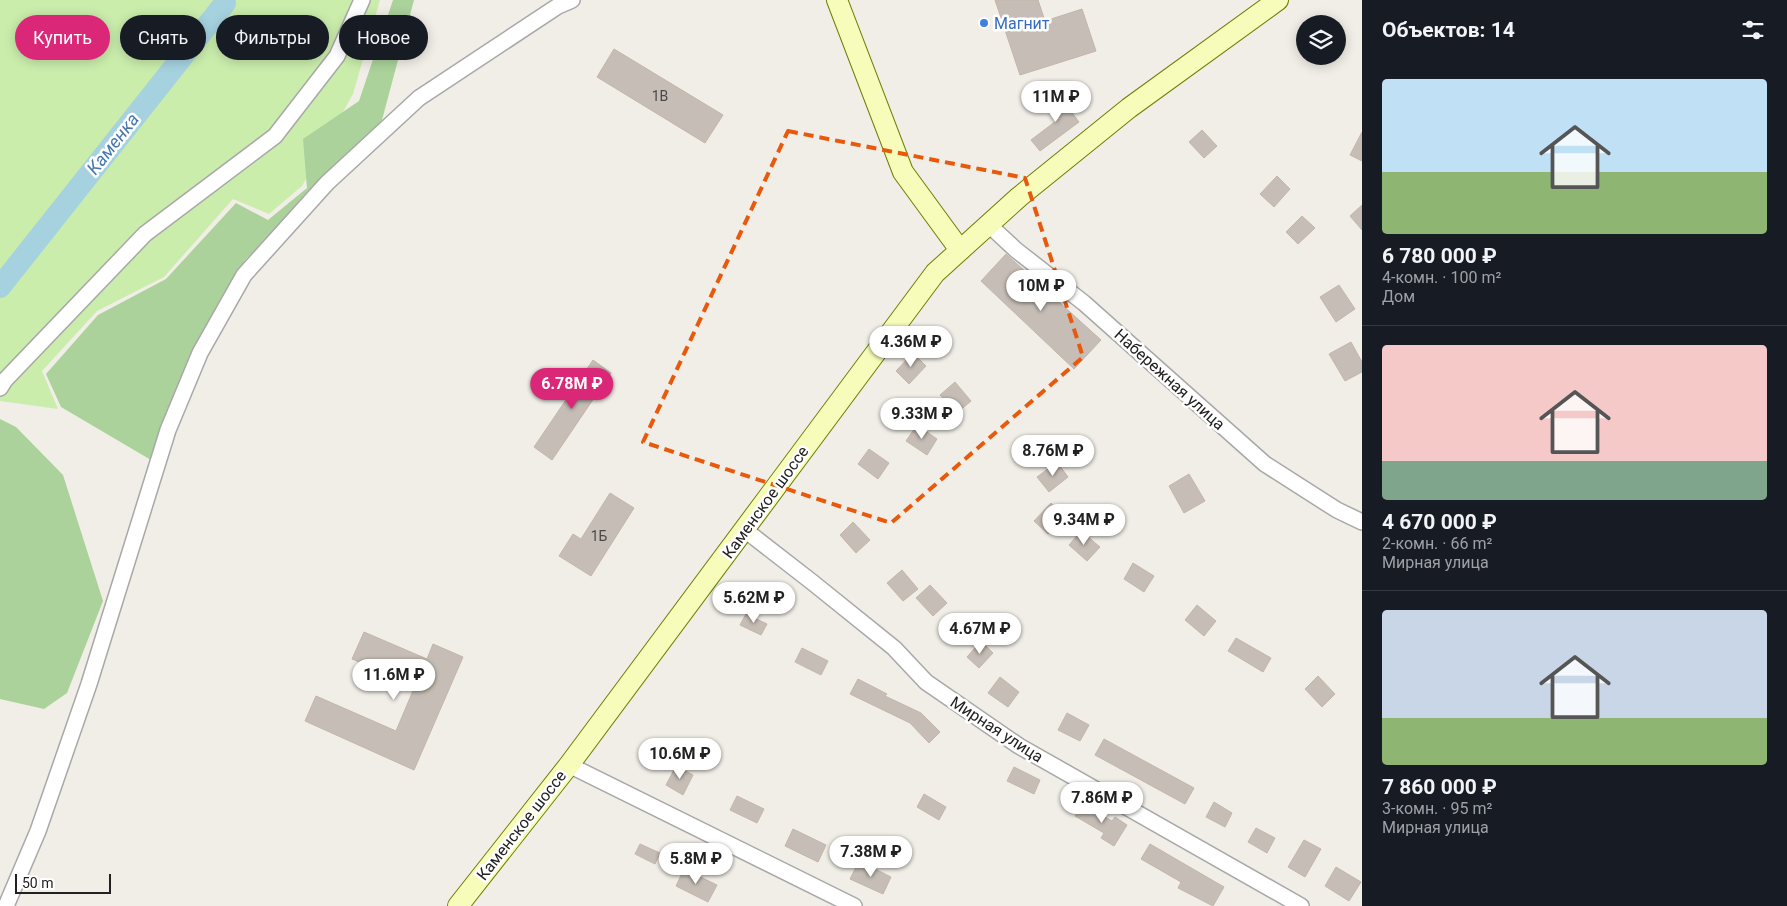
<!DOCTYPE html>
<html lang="ru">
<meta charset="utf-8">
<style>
:root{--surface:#171b24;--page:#242831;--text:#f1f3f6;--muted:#9ea1a6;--line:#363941;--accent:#db2777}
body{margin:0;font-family:Roboto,sans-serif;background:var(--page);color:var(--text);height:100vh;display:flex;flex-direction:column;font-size:19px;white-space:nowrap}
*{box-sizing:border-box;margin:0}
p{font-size:16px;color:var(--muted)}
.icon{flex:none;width:28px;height:28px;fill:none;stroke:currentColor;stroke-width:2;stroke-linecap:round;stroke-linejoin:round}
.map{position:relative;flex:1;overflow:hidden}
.panel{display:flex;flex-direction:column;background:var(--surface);width:425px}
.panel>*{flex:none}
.banner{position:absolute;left:15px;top:15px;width:475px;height:45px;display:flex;gap:10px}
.buttons{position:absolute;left:1296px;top:15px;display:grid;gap:10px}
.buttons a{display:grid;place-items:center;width:50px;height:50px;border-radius:50%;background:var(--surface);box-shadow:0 2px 12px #0003;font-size:25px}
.scale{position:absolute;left:15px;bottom:12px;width:96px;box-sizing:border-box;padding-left:5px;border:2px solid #212121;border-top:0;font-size:14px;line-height:18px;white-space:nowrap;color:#212121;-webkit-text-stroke:4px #fff;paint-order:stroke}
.price{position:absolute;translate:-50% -42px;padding:0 11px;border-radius:18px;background:#fff;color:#222;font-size:16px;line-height:32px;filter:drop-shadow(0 1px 2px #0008)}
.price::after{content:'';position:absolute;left:50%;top:30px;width:15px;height:11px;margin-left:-8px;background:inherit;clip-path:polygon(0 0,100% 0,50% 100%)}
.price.selected{background:var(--accent);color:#fff}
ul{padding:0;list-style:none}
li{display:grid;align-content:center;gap:10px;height:265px;padding:0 20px}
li+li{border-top:1px solid var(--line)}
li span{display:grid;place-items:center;height:155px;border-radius:5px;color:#555}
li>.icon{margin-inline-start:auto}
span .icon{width:90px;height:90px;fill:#fffc;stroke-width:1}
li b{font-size:21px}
h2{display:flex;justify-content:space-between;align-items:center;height:60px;padding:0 20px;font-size:21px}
.pill{padding:0 18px;border-radius:22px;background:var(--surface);box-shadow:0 2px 12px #0003;font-size:18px;line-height:45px}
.pill.selected{background:var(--accent);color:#fff}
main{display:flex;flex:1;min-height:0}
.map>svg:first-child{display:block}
</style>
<main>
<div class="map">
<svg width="1362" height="906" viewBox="0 0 1362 906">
<rect width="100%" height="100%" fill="#f1eee7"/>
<g fill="#caedac">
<path d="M0,0H216L217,2L0,277Z"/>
<path d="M228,0H380L353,94L302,186L269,214L233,199L164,277L97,311L42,371L58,409L0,401V297L229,6Z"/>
</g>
<g fill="#aad29a">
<path d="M393,0H414L382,120L321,186L245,260L190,362L151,460L61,407L46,374L98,315L166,279L236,203L268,220L307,188L303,139L359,101Z"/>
<path d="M0,419L16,427L63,475L103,601L67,693L44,709L0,699Z"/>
</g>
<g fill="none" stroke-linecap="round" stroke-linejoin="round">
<path stroke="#a6d2e0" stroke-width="22" d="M0,287L225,3L224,0"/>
</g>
<g fill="#c6beb6" stroke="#c4b5a9">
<path d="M995,0H1038L1045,21L1082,9L1096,51L1020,75Z"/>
<path d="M614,49L723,115L705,143L597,77Z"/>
<path d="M1056,91L1079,122L1040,151L1031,140L1060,118L1046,99Z"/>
<path d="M1202,130L1217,146L1204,158L1189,142Z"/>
<path d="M1362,132V161L1350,155Z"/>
<path d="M1277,176L1290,189L1274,207L1260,194Z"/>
<path d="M1362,205V230L1350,216Z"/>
<path d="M1302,216L1315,228L1298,244L1286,232Z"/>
<path d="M1006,254L1101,340L1074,369L981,281Z"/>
<path d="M1339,285L1355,309L1336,322L1320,297Z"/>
<path d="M1351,342L1362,362V372L1345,381L1329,354Z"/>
<path d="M913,353L926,366L909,384L896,371Z"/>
<path d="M593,360L611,373L552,460L534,447Z"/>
<path d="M955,382L971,401L957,413L940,395Z"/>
<path d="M917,425L937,439L927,455L906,441Z"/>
<path d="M869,449L889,463L878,479L858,464Z"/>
<path d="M1057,462L1068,477L1049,492L1037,477Z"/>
<path d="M1189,474L1205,501L1184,513L1169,486Z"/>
<path d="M610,493L634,508L591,576L559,556L573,534L581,539Z"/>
<path d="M1051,503L1065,517L1048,534L1034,521Z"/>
<path d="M853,522L870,540L856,553L840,535Z"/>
<path d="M1081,531L1100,547L1087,561L1069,545Z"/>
<path d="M1133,563L1154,576L1144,592L1124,579Z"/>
<path d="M902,570L918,589L903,601L887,583Z"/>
<path d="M930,585L947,603L933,616L916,598Z"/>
<path d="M1197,605L1216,621L1204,636L1185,620Z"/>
<path d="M746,614L767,624L761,635L740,625Z"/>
<path d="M364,632L427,659L433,644L463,657L414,770L305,721L316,696L396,731L415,686L352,659Z"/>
<path d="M1236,638L1271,658L1263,672L1228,651Z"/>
<path d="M981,641L993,653L979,668L967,657Z"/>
<path d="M802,648L828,661L821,675L795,662Z"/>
<path d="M1318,676L1335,694L1322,707L1305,689Z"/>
<path d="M1000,677L1019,692L1008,707L988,693Z"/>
<path d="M858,679L887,694L885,696L921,713L940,732L929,743L910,723L850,694Z"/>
<path d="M1067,713L1089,725L1080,741L1058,730Z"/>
<path d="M1104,739L1194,788L1185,804L1095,755Z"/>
<path d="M676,766L693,775L683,795L666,785Z"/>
<path d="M1014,767L1040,780L1034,794L1007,781Z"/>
<path d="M924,794L946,807L939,820L917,807Z"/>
<path d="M737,796L764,809L757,823L730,810Z"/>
<path d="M1214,802L1232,813L1225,827L1206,817Z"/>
<path d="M1083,804L1112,821L1115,817L1127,825L1114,846L1101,838L1104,833L1075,816Z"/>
<path d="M1256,828L1275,838L1267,853L1248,842Z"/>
<path d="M793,829L826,845L818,862L785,846Z"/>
<path d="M1304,840L1321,849L1305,877L1288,867Z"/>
<path d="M640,844L660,853L655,864L635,854Z"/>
<path d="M1150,844L1224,887L1213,906L1178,888L1181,882L1141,859Z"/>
<path d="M859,861L891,877L883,894L850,879Z"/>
<path d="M1336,867L1361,882L1349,901L1325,886Z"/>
<path d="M684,869L717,885L708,902L676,886Z"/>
</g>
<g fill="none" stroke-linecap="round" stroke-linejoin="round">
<g stroke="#a8a8a8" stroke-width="18">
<g id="street">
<path d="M988,224L1016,250L1084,303L1265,464L1337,510L1362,522"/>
<path d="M0,388L5,380L145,234L275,136L337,56L362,0"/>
<path d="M745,530L812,582L894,648L926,682L1019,746L1301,906"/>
<path d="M569,765L854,906"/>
<path d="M6,906L38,831L89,684L168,430L200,353L244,275L327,183L419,98L558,6L572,0"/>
</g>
</g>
<g stroke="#6e7e01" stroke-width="22">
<g id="secondary">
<path d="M837,0L903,172L960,250"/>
<path d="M458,906L569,765L935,273L1019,197L1129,108L1278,0"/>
</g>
</g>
<use href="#street" stroke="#fff" stroke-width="15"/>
<use href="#secondary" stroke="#f7fcba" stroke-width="20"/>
</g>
<path fill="none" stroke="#e8590c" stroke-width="4" stroke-dasharray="10 6" stroke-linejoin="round" d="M788,131L1025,178L1083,357L891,523L643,442Z"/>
<circle fill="#3f7fe0" stroke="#fff" stroke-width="2" cx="984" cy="23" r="5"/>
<g text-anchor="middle" stroke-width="5" stroke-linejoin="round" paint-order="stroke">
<g font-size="14" fill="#4a4846">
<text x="660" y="101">1В</text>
<text x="599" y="541">1Б</text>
</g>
<g font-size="16" fill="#366cbe" stroke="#fff" text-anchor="start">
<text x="994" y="29">Магнит</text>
</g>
<g font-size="16" fill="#212121" stroke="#fff">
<text transform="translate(1170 379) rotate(42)" y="6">Набережная улица</text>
<text transform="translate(765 502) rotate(-54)" y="6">Каменское шоссе</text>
<text transform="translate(997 729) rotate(33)" y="6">Мирная улица</text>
<text transform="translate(521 825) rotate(-52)" y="6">Каменское шоссе</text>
</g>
<g font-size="18" font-style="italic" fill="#4577ad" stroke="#fff">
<text transform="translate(113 144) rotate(-52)" y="6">Каменка</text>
</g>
</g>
</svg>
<div class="buttons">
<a><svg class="icon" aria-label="layers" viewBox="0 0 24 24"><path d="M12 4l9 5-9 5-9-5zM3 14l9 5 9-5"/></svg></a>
</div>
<div class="scale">50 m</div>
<b class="price" style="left:1056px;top:123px">11M ₽</b>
<b class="price" style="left:1041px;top:312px">10M ₽</b>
<b class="price" style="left:911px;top:368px">4.36M ₽</b>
<b class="price selected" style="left:572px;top:410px">6.78M ₽</b>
<b class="price" style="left:922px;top:440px">9.33M ₽</b>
<b class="price" style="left:1053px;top:477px">8.76M ₽</b>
<b class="price" style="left:1084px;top:546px">9.34M ₽</b>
<b class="price" style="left:754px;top:624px">5.62M ₽</b>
<b class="price" style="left:980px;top:655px">4.67M ₽</b>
<b class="price" style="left:394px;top:701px">11.6M ₽</b>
<b class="price" style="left:680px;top:780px">10.6M ₽</b>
<b class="price" style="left:1102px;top:824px">7.86M ₽</b>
<b class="price" style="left:871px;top:878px">7.38M ₽</b>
<b class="price" style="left:696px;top:885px">5.8M ₽</b>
<div class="banner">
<a class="pill selected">Купить</a>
<a class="pill">Снять</a>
<a class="pill">Фильтры</a>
<a class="pill">Новое</a>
</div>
</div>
<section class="panel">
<h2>Объектов: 14<svg class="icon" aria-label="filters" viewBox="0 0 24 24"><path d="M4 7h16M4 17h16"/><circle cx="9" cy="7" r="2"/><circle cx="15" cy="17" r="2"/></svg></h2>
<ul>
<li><span style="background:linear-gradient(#bfe0f5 60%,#8fb573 0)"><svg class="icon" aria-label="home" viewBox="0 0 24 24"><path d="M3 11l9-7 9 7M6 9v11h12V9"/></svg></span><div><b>6 780 000 ₽</b><p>4-комн. · 100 m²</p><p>Дом</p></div></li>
<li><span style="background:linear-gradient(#f6c9c9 75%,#7fa58c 0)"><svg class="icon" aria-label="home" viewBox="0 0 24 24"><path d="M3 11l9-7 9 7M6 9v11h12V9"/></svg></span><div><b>4 670 000 ₽</b><p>2-комн. · 66 m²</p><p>Мирная улица</p></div></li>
<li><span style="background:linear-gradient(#c9d6e8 70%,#8fb573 0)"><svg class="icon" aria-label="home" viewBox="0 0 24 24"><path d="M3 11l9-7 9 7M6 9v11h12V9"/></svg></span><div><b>7 860 000 ₽</b><p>3-комн. · 95 m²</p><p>Мирная улица</p></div></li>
</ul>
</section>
</main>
